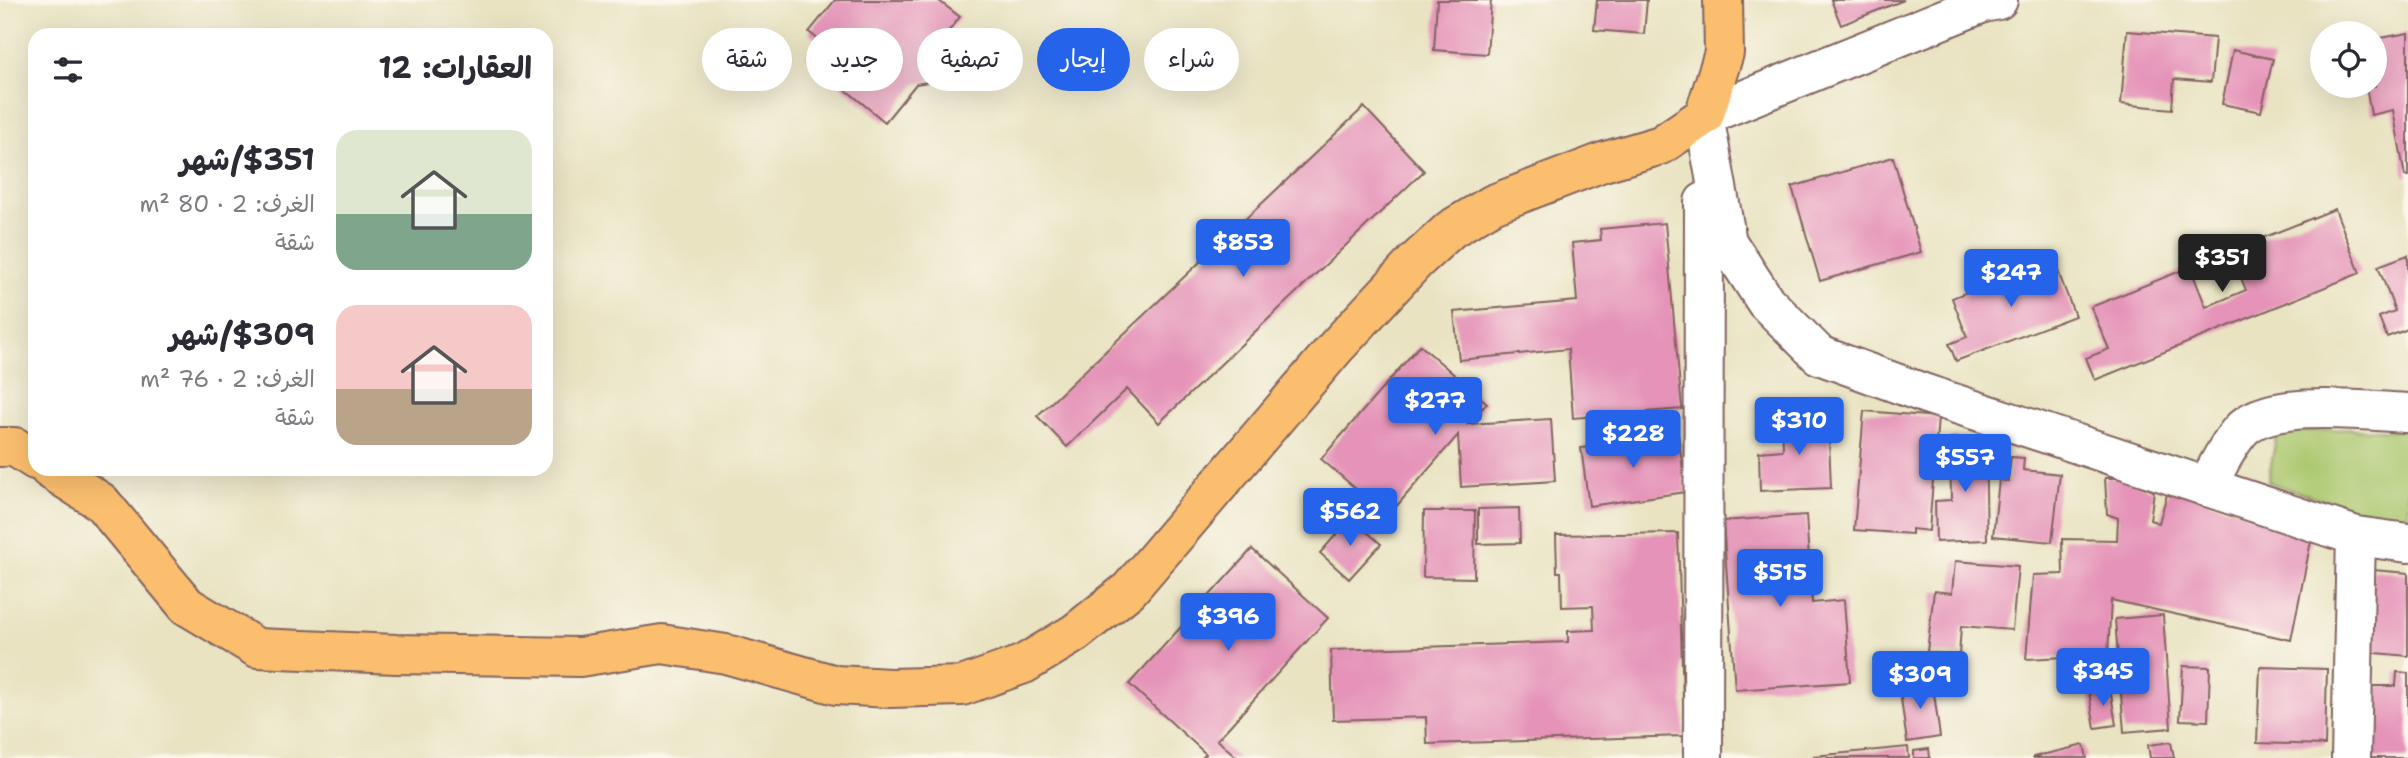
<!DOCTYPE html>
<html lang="ar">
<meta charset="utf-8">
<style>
:root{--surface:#fff;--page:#f2f2f3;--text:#2b2b33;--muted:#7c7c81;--accent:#2563eb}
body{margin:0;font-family:"Shantell Sans","Playpen Sans Arabic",sans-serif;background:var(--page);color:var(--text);direction:rtl;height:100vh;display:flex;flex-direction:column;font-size:26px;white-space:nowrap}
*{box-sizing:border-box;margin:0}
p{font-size:23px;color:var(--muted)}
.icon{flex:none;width:38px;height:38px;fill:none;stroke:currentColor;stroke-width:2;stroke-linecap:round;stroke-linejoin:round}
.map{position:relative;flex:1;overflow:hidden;direction:ltr}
.side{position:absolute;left:28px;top:28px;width:525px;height:448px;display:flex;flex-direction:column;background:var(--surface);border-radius:21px;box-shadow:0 7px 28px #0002;direction:rtl}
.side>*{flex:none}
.banner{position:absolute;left:574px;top:28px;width:665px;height:63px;direction:rtl;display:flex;gap:14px}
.buttons{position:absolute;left:2310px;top:21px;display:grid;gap:14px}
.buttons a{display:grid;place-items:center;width:77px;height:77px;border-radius:50%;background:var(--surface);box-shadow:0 7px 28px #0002;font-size:35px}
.price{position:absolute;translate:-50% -60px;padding:0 16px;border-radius:7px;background:var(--accent);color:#fff;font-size:23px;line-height:46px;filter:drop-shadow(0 2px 4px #0008)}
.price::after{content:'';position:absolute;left:50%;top:42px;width:21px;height:16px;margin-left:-10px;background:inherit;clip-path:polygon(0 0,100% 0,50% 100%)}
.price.current{background:#222;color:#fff}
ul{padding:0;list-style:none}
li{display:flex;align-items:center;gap:21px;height:175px;padding:0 21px}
li span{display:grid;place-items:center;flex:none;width:196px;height:140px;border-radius:21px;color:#555}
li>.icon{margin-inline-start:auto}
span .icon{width:84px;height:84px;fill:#fffc;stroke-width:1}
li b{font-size:30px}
h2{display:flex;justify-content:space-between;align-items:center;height:84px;padding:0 21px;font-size:30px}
.tag{padding:0 24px;border-radius:32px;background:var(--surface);box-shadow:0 7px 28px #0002;font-size:24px;line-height:63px}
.tag.current{background:var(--accent);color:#fff}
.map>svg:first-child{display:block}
</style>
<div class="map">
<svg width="2408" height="758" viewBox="0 0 2408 758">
<rect width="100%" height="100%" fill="#fbf7ec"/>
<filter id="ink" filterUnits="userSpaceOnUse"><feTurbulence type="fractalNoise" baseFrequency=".0143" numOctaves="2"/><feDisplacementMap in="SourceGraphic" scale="14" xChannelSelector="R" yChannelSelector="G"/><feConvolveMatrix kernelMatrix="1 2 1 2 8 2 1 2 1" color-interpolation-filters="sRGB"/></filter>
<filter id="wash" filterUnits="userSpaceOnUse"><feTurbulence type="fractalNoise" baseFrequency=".00686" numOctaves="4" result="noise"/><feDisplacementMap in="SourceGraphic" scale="28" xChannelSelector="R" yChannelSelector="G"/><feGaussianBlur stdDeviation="1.57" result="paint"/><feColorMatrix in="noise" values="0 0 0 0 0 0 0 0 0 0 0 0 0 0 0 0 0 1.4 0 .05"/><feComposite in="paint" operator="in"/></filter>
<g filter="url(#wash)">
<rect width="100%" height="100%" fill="#e9e3c2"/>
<path fill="#acc86f" stroke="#7b744d" stroke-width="2" d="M2347,429L2408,431V517L2357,511L2268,482L2277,432Z"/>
<g id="blocks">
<g fill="#e593b8">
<path d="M835,0H938L960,17L943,38L951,44L945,67L928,82L916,84L885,122L806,57L820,41L809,32Z"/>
<path d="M1437,0H1491L1487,54L1434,50Z"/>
<path d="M1597,0H1647L1644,34L1594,30Z"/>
<path d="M1831,0H1904L1841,25Z"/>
<path d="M2127,31L2215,38L2211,82L2174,79L2172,109L2121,104Z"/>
<path d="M2408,33V176H2405L2393,110L2371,115L2366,86H2375V39Z"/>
<path d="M2233,50L2273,59L2261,112L2222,104Z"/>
<path d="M1364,107L1424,171L1159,423L1127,389L1067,447L1037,416Z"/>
<path d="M1893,157L1921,252L1820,281L1792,187Z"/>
<path d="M2335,209L2360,273L2095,380L2086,358L2109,349L2091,307L2190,267L2206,307L2246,290L2230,251Z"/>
<path d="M1665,223L1682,409L1573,418L1568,349L1459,360L1454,312L1577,301L1572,243L1601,240L1600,229Z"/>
<path d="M2408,255V329L2387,337L2379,317L2395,311L2378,266Z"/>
<path d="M2053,258L2075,316L1956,361L1949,344L1967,337L1952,298Z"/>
<path d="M1420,345L1487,403L1468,424L1551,419L1555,481L1461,487L1458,435L1388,516L1321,459Z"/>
<path d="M1864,411L1938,417L1929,531L1912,529V534L1854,530Z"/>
<path d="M1828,415L1831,488L1760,491L1759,452L1783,450L1782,417Z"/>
<path d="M1678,435L1686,492L1589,506L1581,448Z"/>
<path d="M1950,438H1985L1987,540L1936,542L1935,501L1951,500Z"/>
<path d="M2011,457L2024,458L2023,470L2060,474L2052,542L1993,536L1999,480L2008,481Z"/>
<path d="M2105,478H2122L2154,491L2150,520L2159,523L2169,487L2312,536L2291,640L2111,600L2108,655L2026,659L2033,575L2063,574L2062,539L2117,540L2118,518L2107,514Z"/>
<path d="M1519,508L1520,543L1478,544V509Z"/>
<path d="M1424,511H1475L1474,578L1423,577Z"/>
<path d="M1806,515L1812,603L1844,600L1850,682L1735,690L1723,521Z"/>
<path d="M1351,518L1381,544L1349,579L1320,553Z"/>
<path d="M1678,533L1684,736L1427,744L1426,717L1333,720L1331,650L1568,642V631L1594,630L1593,606L1562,607L1561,572H1557L1556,535Z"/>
<path d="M1252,549L1328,618L1217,740L1238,758H1202L1206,754L1129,684Z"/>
<path d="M1955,561L2018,566L2012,630L1961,626L1959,656L1927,652L1934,591L1952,593Z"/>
<path d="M2373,570L2408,573V656L2365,652Z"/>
<path d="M2163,615L2171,728L2124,732L2115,619Z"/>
<path d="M2183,666L2210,667L2208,721L2180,720Z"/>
<path d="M2260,667L2327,669L2325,745L2257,743Z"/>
<path d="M2397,672L2408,673V758H2365L2366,686H2396Z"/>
<path d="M1932,679L1940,737L1907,742L1899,684Z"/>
<path d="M2110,688L2116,725L2095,728L2089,692Z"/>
<path d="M2171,742L2174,758H2150L2148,745Z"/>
<path d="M2084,745L2087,758H2033V757Z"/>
<path d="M1908,747L1909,758H1814V756Z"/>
<path d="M1929,749L1930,758H1914V751Z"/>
</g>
</g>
</g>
<g filter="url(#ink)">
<use href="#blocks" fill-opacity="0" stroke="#826460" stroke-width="2"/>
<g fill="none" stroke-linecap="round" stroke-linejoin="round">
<g stroke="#826460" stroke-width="42">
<g id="minor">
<path d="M1704,116L1727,242L1766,302L1819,355L1926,394L2356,536L2408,543"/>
<path d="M1704,116L1983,3L1998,0"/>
<path d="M2206,487C2217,469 2226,447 2240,431C2267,398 2368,411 2408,413"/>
<path d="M1703,758L1704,202"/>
<path d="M2351,758L2356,536"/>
</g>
</g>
<g stroke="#826460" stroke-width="42">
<g id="major">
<path d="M0,447H15L35,460"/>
<path d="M49,469L101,502L187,606L257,648L396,654L580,657L662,644L726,654L836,685L890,688L962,686L1024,664L1075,633L1129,590L1337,346L1416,261L1451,229L1493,204L1603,162L1661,145L1704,116L1724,53L1723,0"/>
</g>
</g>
<use href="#minor" stroke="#fff" stroke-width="38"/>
<use href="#major" stroke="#fabe6e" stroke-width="38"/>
</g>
</g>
</svg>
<div class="buttons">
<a><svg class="icon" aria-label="locate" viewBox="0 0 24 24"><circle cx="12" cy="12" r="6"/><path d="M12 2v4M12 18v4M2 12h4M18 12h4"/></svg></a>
</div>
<b class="price" style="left:1243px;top:279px">$853</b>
<b class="price current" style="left:2222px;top:294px">$351</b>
<b class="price" style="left:2011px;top:309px">$247</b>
<b class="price" style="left:1435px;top:437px">$277</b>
<b class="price" style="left:1799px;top:457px">$310</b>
<b class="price" style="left:1633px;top:470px">$228</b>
<b class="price" style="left:1965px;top:494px">$557</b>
<b class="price" style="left:1350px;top:548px">$562</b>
<b class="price" style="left:1780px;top:609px">$515</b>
<b class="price" style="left:1228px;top:653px">$396</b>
<b class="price" style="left:2103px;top:708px">$345</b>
<b class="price" style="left:1920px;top:711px">$309</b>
<div class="banner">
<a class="tag">شراء</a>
<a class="tag current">إيجار</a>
<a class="tag">تصفية</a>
<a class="tag">جديد</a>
<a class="tag">شقة</a>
</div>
<section class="side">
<h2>العقارات: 12<svg class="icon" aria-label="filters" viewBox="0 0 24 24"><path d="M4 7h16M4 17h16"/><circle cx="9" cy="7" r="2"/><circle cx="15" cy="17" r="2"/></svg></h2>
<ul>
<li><span style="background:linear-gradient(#dfe7d0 60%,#7fa58c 0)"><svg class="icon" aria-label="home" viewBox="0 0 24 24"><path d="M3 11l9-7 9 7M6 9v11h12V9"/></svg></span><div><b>$351/شهر</b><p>الغرف: 2 · 80 m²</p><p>شقة</p></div></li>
<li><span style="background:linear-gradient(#f6c9c9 60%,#b9a48a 0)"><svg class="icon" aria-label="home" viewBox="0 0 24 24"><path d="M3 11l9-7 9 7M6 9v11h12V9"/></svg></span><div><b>$309/شهر</b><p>الغرف: 2 · 76 m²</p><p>شقة</p></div></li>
</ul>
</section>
</div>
